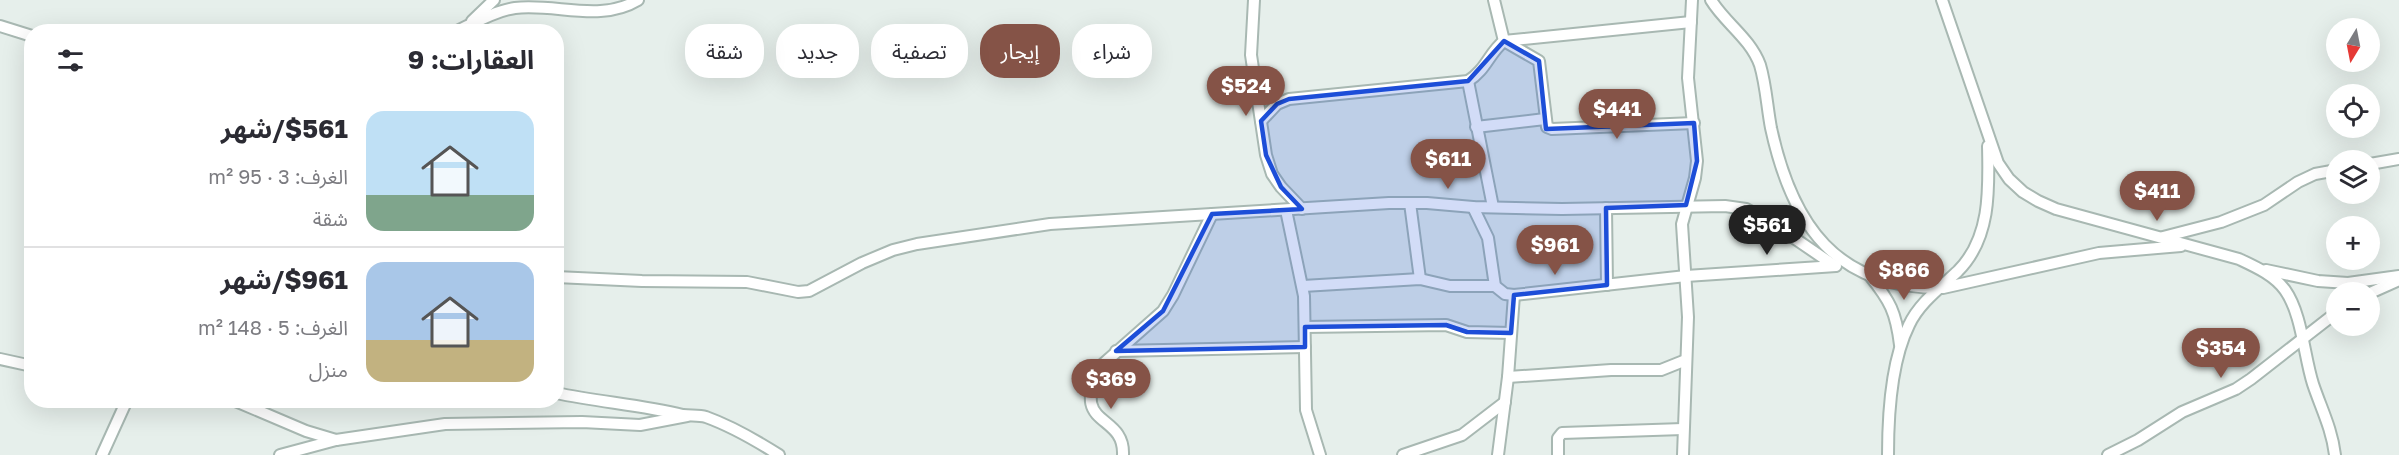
<!DOCTYPE html>
<html lang="ar">
<meta charset="utf-8">
<style>
:root{--surface:#fff;--page:#f7f7f7;--text:#2b2b33;--muted:#7c7c81;--line:#e1e1e2;--accent:#855347}
body{margin:0;font-family:"Golos Text","Noto Sans Arabic",sans-serif;background:var(--page);color:var(--text);direction:rtl;height:100vh;display:flex;flex-direction:column;font-size:22px;white-space:nowrap}
*{box-sizing:border-box;margin:0}
p{font-size:20px;color:var(--muted)}
.icon{flex:none;width:33px;height:33px;fill:none;stroke:currentColor;stroke-width:2;stroke-linecap:round;stroke-linejoin:round}
.map{position:relative;flex:1;overflow:hidden;direction:ltr}
.side{position:absolute;left:24px;top:24px;width:540px;height:384px;display:flex;flex-direction:column;background:var(--surface);border-radius:24px;box-shadow:0 6px 24px #0002;direction:rtl}
.side>*{flex:none}
.guide{position:absolute;left:582px;top:24px;width:570px;height:54px;direction:rtl;display:flex;gap:12px}
.needle{width:39px;rotate:190deg}
.buttons{position:absolute;left:2326px;top:18px;display:grid;gap:12px}
.buttons a{display:grid;place-items:center;width:54px;height:54px;border-radius:50%;background:var(--surface);box-shadow:0 6px 24px #0002;font-size:30px}
.price{position:absolute;translate:-50% -51px;padding:0 14px;border-radius:21px;background:var(--accent);color:#fff;font-size:20px;line-height:39px;filter:drop-shadow(0 2px 3px #0008)}
.price::after{content:'';position:absolute;left:50%;top:36px;width:18px;height:14px;margin-left:-9px;background:inherit;clip-path:polygon(0 0,100% 0,50% 100%)}
.price.selected{background:#222;color:#fff}
ul{padding:0;list-style:none}
li{display:flex;align-items:center;gap:18px;height:150px;padding:0 30px}
li+li{border-top:2px solid var(--line)}
li span{display:grid;place-items:center;flex:none;width:168px;height:120px;border-radius:18px;color:#555}
li>.icon{margin-inline-start:auto}
span .icon{width:72px;height:72px;fill:#fffc;stroke-width:1}
li b{font-size:26px}
h2{display:flex;justify-content:space-between;align-items:center;height:72px;padding:0 30px;font-size:26px}
.chip{padding:0 21px;border-radius:24px;background:var(--surface);box-shadow:0 6px 24px #0002;font-size:21px;line-height:54px}
.chip.selected{background:var(--accent);color:#fff}
.map>svg:first-child{display:block}
</style>
<div class="map">
<svg width="2399" height="455" viewBox="0 0 2399 455">
<rect width="100%" height="100%" fill="#e6efeb"/>
<g fill="none" stroke-linecap="round" stroke-linejoin="round">
<g stroke="#a8b8b2" stroke-width="14">
<g id="minor">
<path d="M1254,0L1251,55L1266,155L1272,174L1281,187L1302,209"/>
<path d="M1494,0L1504,41L1539,61L1547,127L1552,129L1694,123"/>
<path d="M1711,0C1725,23 1750,38 1760,65C1766,85 1767,107 1771,128C1792,225 1836,289 1943,288L2099,253L2181,246"/>
<path d="M1942,0L1998,163L2009,179L2023,192L2038,201L2056,209L2239,259C2256,267 2274,275 2285,290C2302,314 2304,356 2313,384C2321,408 2332,429 2335,455"/>
<path d="M472,21L494,0"/>
<path d="M0,26L32,36"/>
<path d="M455,32C474,23 495,11 515,8C556,3 600,23 638,0"/>
<path d="M1468,81L1493,207"/>
<path d="M1261,121L1277,104L1289,99L1468,81C1486,70 1489,53 1504,41L1691,22"/>
<path d="M1476,127L1545,119"/>
<path d="M2370,164L2399,159"/>
<path d="M1410,203L1420,279"/>
<path d="M1473,207L1488,238L1495,286L1505,294L1514,295L1686,276L1836,266"/>
<path d="M1606,208L1607,285"/>
<path d="M1286,210L1304,296L1306,410L1320,455"/>
<path d="M2163,237L2221,222L2264,205L2298,182L2315,174L2337,170"/>
<path d="M2266,270L2318,281L2348,283L2399,276"/>
<path d="M1870,276C1890,301 1896,312 1900,345"/>
<path d="M556,277L642,281L747,282L798,292L809,291L862,263L893,250L917,244L1050,224L1389,203H1427L1473,207L1562,209L1725,206L1746,209L1772,223L1835,266"/>
<path d="M1303,286L1420,279L1450,286H1495"/>
<path d="M2370,293L2399,280"/>
<path d="M1305,327L1446,325L1467,332L1511,333"/>
<path d="M1116,351L1305,347"/>
<path d="M0,359L32,366"/>
<path d="M1508,377L1611,370H1661L1686,360"/>
<path d="M556,393C599,402 641,405 683,415C691,416 699,415 706,417C731,426 757,441 779,455"/>
<path d="M233,400L306,431L336,440"/>
<path d="M102,455L127,400"/>
<path d="M280,455L336,440L445,424L582,422L640,425L687,416"/>
<path d="M1123,455C1125,411 1066,429 1103,364L1163,311L1173,295L1212,214"/>
<path d="M1403,455L1462,435L1505,402"/>
<path d="M1498,455L1508,377L1514,295"/>
<path d="M1558,455V438L1562,433L1683,429"/>
<path d="M1683,455L1688,317L1682,224L1695,178L1697,161L1688,78L1692,0"/>
<path d="M1888,455C1888,415 1891,361 1909,325C1919,303 1941,287 1958,271C1991,238 1989,189 1988,146"/>
<path d="M2108,455L2138,440L2182,412L2236,389L2251,379L2337,312"/>
</g>
</g>
<use href="#minor" stroke="#fff" stroke-width="10"/>
</g>
<path fill="#1d4ed8" fill-opacity="0.2" stroke="#1d4ed8" stroke-width="4.5" stroke-linejoin="round" d="M1504,41L1539,61L1546,129L1694,123L1697,161L1686,205L1606,208L1607,285L1514,295L1511,333L1467,332L1446,325L1305,327V347L1116,351L1163,311L1212,214L1302,209L1281,187L1266,155L1261,121L1277,104L1289,99L1468,81Z"/>
</svg>
<div class="buttons">
<a><svg class="needle" viewBox="-14 -14 28 28"><path d="M0-13l5 13h-10z" fill="#e53935"/><path d="M0 13l5-13h-10z" fill="#7c7c81"/></svg></a>
<a><svg class="icon" aria-label="locate" viewBox="0 0 24 24"><circle cx="12" cy="12" r="6"/><path d="M12 2v4M12 18v4M2 12h4M18 12h4"/></svg></a>
<a><svg class="icon" aria-label="layers" viewBox="0 0 24 24"><path d="M12 4l9 5-9 5-9-5zM3 14l9 5 9-5"/></svg></a>
<a>+</a>
<a>−</a>
</div>
<b class="price" style="left:1246px;top:117px">$524</b>
<b class="price" style="left:1617px;top:140px">$441</b>
<b class="price" style="left:1448px;top:190px">$611</b>
<b class="price" style="left:2157px;top:222px">$411</b>
<b class="price selected" style="left:1767px;top:256px">$561</b>
<b class="price" style="left:1555px;top:276px">$961</b>
<b class="price" style="left:1904px;top:301px">$866</b>
<b class="price" style="left:2221px;top:379px">$354</b>
<b class="price" style="left:1111px;top:410px">$369</b>
<div class="guide">
<a class="chip">شراء</a>
<a class="chip selected">إيجار</a>
<a class="chip">تصفية</a>
<a class="chip">جديد</a>
<a class="chip">شقة</a>
</div>
<section class="side">
<h2>العقارات: 9<svg class="icon" aria-label="filters" viewBox="0 0 24 24"><path d="M4 7h16M4 17h16"/><circle cx="9" cy="7" r="2"/><circle cx="15" cy="17" r="2"/></svg></h2>
<ul>
<li><span style="background:linear-gradient(#bfe0f5 70%,#7fa58c 0)"><svg class="icon" aria-label="home" viewBox="0 0 24 24"><path d="M3 11l9-7 9 7M6 9v11h12V9"/></svg></span><div><b>$561/شهر</b><p>الغرف: 3 · 95 m²</p><p>شقة</p></div></li>
<li><span style="background:linear-gradient(#a9c7e8 65%,#c2b280 0)"><svg class="icon" aria-label="home" viewBox="0 0 24 24"><path d="M3 11l9-7 9 7M6 9v11h12V9"/></svg></span><div><b>$961/شهر</b><p>الغرف: 5 · 148 m²</p><p>منزل</p></div></li>
</ul>
</section>
</div>
